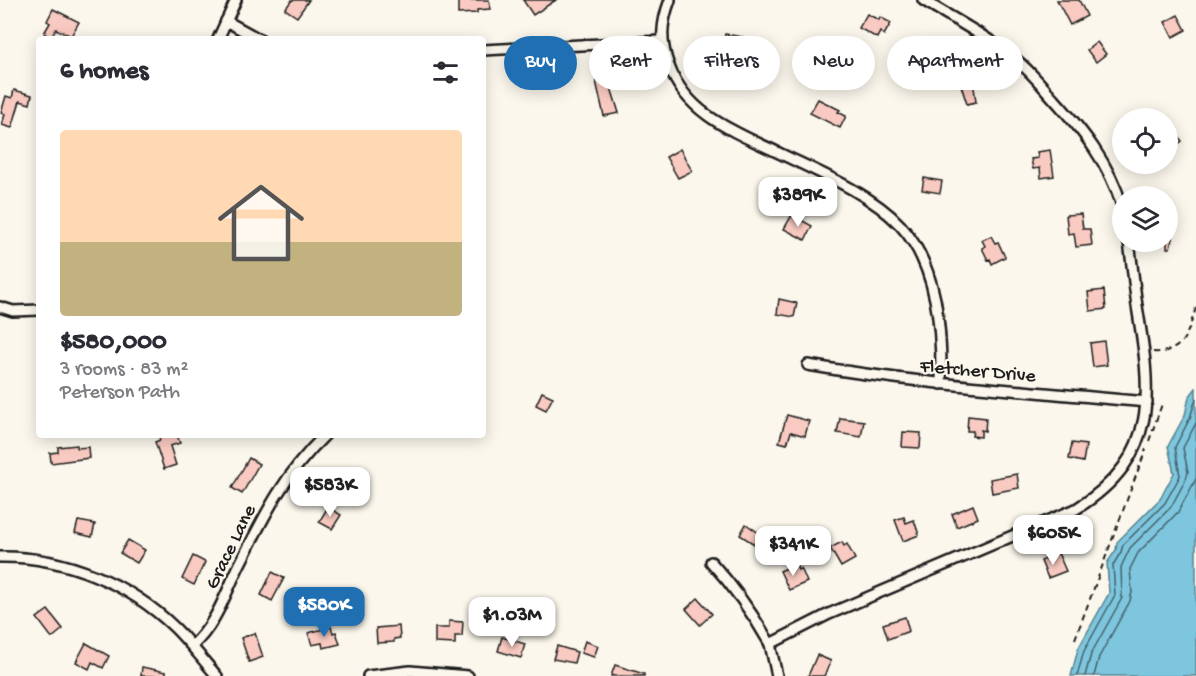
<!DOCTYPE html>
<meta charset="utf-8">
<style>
:root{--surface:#fff;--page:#f7f7f7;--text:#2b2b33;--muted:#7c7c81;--accent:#1f6fb2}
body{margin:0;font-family:"Gochi Hand",sans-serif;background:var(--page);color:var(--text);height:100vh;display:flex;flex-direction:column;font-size:22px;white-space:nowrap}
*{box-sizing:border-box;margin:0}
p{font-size:20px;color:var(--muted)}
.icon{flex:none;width:33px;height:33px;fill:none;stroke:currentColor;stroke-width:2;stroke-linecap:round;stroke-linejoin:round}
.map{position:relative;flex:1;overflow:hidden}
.sheet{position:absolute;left:36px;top:36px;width:450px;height:402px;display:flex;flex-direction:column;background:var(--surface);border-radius:6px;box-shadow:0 3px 15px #0003}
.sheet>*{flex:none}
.banner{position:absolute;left:504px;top:36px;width:570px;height:54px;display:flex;gap:12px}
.controls{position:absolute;left:1112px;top:108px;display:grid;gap:12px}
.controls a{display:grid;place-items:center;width:66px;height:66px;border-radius:50%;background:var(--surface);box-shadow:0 3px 15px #0003;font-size:30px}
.price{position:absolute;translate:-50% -51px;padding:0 14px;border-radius:12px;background:#fff;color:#222;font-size:20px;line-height:39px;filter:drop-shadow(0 2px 3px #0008)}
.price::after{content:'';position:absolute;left:50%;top:36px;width:18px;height:14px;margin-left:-9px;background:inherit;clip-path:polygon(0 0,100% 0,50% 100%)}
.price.current{background:var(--accent);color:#fff}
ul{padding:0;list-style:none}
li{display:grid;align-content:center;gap:12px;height:318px;padding:0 24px}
li span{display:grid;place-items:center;height:186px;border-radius:6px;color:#555}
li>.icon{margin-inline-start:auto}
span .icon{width:108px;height:108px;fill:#fffc;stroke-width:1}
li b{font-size:26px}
h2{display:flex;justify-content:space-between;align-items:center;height:72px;padding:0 24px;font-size:26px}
.tag{padding:0 21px;border-radius:27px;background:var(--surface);box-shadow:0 3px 15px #0003;font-size:21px;line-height:54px}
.tag.current{background:var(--accent);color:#fff}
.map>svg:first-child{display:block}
</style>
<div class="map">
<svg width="1196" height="676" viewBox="0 0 1196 676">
<rect width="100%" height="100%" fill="#fbf7ec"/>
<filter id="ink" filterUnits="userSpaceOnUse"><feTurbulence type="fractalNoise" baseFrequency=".0167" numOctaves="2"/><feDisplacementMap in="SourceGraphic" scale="12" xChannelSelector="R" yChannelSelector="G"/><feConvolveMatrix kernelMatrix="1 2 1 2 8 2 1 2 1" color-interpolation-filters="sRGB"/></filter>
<g filter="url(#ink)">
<path fill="#7dc6de" stroke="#568290" stroke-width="1.5" d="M1196,388V676H1071L1078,649L1109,593L1107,563L1116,550L1117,542L1160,499L1174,473L1168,446L1185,415L1189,397Z"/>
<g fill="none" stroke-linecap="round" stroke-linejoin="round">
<g stroke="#43606a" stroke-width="1.5">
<path d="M1077,676L1084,651L1115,595L1113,565L1121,552L1123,545L1165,503L1180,476L1175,447L1190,418L1196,398"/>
<path d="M1085,676L1091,654L1122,598L1121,567L1130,548L1171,507L1186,479L1188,472L1183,448L1196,423"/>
<path d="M1094,676L1099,657L1130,601L1132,592L1130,569L1138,553L1178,512L1196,479"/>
</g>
</g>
<g fill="#f9cac1" stroke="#1c1c1c" stroke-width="1.5">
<path d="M292,0H309L297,17L285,9Z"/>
<path d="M458,0H489L490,9L477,10V13L458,14Z"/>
<path d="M523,0H556L533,15Z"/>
<path d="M1057,0H1079L1087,16L1070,25Z"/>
<path d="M53,9L79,22L71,36L56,29L51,38L44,33L50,23L47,21Z"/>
<path d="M867,14L879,20L880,17L891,23L884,35L880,32L877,38L859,28Z"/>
<path d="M1178,15L1186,30L1173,37L1165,22Z"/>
<path d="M725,34L743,37L738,60L728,58L726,66L715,64L717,51L722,52Z"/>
<path d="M1097,42L1106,54L1096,62L1087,50Z"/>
<path d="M809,52L821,57L816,68L805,64Z"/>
<path d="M972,73L976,102L967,104L958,76Z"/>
<path d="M608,78L619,113L604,116L596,81Z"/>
<path d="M14,90L32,95L30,104L20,101L12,128L2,125L5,114L1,113L6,96L12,98Z"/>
<path d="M818,99L840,110L838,112L846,116L840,128L810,113Z"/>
<path d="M1175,132L1182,141L1167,152V138Z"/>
<path d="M680,149L692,171L678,178L666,157Z"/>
<path d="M1050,150L1054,176L1041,178L1040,168L1033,169L1031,159L1038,158L1037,152Z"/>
<path d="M924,178L942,181L940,193L922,190Z"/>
<path d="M1081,214L1083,229H1090L1092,245L1076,247L1074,233L1068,234L1066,215Z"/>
<path d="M792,215L812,226L805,240L784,229Z"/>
<path d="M1167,217L1177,220L1170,248H1167Z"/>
<path d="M991,236L995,243L998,242L1005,257L992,264L990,259L988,260L982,248L985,246L982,240Z"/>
<path d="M1104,290L1106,309L1090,311L1088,292Z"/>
<path d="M779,299L797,303L794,317L777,314Z"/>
<path d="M1104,341L1107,365L1093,367L1090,343Z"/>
<path d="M542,392L553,397L546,410L536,405Z"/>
<path d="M787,415L809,421L805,436L791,432L787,444L779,442Z"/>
<path d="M968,416L986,418L985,431L981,430V437L972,436L973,431H967Z"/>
<path d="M840,418L864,421L861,437L837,433Z"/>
<path d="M903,432L921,433L920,448L902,447Z"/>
<path d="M158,435H177L180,443L170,446L176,465L164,469L155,442L160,440Z"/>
<path d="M1072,443L1086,445L1083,462L1069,459Z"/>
<path d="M77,445V448L88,447L89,458L51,463L50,453L58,452V447Z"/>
<path d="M249,458L259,464L242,494L232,488Z"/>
<path d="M1017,474L1019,488L992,493L990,479Z"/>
<path d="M973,505L978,518L957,527L952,514Z"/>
<path d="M328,507L341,515L332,529L319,522Z"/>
<path d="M904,517L906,523L914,520L919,535L903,541L895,520Z"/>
<path d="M78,521L95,524L92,537L75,533Z"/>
<path d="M746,524L776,545L770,554L740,535Z"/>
<path d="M128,540L145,550L137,563L120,553Z"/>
<path d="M842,542L844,546L847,544L855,559L841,567L830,548Z"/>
<path d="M1058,553L1066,571L1048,578L1041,561Z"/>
<path d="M193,556L205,562L194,585L182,579Z"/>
<path d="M796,564L798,570L801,568L807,582L789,590L780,571Z"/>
<path d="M272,572L284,578L272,601L261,595Z"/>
<path d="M698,598L712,614L700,625L686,609Z"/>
<path d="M48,610L63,629L52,638L37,618Z"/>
<path d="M905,617L909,631L888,639L883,624Z"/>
<path d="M449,621L463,622L462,636H455V644L435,643V628H449Z"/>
<path d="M399,626L400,638L394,639V642L377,643L376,628Z"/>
<path d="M331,627L333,633L336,632L340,644L323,648L322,643L312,645L308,633Z"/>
<path d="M255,633L263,657L249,662L241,638Z"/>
<path d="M502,637L525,644L521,658L498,651Z"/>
<path d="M585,641L598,646L594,657L581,653Z"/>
<path d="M86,643L109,656L103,668L92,662L89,669L76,662Z"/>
<path d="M557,646L577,652L574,663L553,659Z"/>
<path d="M817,655L831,661L824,676H808Z"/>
<path d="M615,665L644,674V676H611Z"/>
<path d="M142,667L166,672V676H141Z"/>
</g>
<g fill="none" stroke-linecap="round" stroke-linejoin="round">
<g stroke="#1c1c1c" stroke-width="14">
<g id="minor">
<path d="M670,0C661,24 660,41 669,66C687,115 735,132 779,153C818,172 870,193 900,225C938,266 942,331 941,384"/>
<path d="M923,0C950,17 979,32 1005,51C1024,64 1038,81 1054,99C1083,131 1109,163 1122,206"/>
<path d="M226,21L259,39"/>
<path d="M218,39L236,0"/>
<path d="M483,50L661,41"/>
<path d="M0,307L13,311L39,310"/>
<path d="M808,365C921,385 1033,391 1147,402"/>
<path d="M0,557C64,556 129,583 175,628C190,643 203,660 217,676"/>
<path d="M711,562C734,587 753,614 770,644"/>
<path d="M192,646C215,626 225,595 238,568C264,516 283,476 325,435"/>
<path d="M368,676L410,671L468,676"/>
<path d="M777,676L770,644L829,614L1076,509C1161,456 1151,391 1137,306C1134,284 1132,263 1129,242"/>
</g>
</g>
<g stroke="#1c1c1c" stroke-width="2" stroke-dasharray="6 4.5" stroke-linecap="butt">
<path d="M1153,352C1184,354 1188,332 1196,308"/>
<path d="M1149,441L1162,404"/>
<path d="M1075,639L1146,449"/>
</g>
<use href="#minor" stroke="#fbf7ec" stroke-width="9"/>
</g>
</g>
<g text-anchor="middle" stroke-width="4.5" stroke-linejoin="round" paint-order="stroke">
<g font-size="20" fill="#1c1c1c" stroke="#fbf7ec">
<text transform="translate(978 369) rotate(5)" y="7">Fletcher Drive</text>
<text transform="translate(229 546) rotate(-64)" y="7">Grace Lane</text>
</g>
</g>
</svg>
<div class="controls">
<a><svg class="icon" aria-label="locate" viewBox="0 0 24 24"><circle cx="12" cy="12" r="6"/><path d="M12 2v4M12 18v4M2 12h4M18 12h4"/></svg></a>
<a><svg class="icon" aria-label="layers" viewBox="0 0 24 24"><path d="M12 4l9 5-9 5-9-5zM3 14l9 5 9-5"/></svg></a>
</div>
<b class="price" style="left:798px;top:228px">$389K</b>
<b class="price" style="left:330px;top:518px">$583K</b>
<b class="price" style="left:1053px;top:566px">$605K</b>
<b class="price" style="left:793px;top:577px">$341K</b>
<b class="price current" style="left:324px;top:638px">$580K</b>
<b class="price" style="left:512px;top:648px">$1.03M</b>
<div class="banner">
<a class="tag current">Buy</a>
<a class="tag">Rent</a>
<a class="tag">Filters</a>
<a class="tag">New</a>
<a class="tag">Apartment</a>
</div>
<section class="sheet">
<h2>6 homes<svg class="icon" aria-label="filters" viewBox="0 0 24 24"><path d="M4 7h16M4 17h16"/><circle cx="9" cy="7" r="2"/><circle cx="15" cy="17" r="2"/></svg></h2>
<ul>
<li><span style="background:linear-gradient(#ffd9b3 60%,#c2b280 0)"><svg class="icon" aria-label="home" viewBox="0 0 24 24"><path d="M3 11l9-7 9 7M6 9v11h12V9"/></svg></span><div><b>$580,000</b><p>3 rooms · 83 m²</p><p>Peterson Path</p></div></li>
</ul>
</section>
</div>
